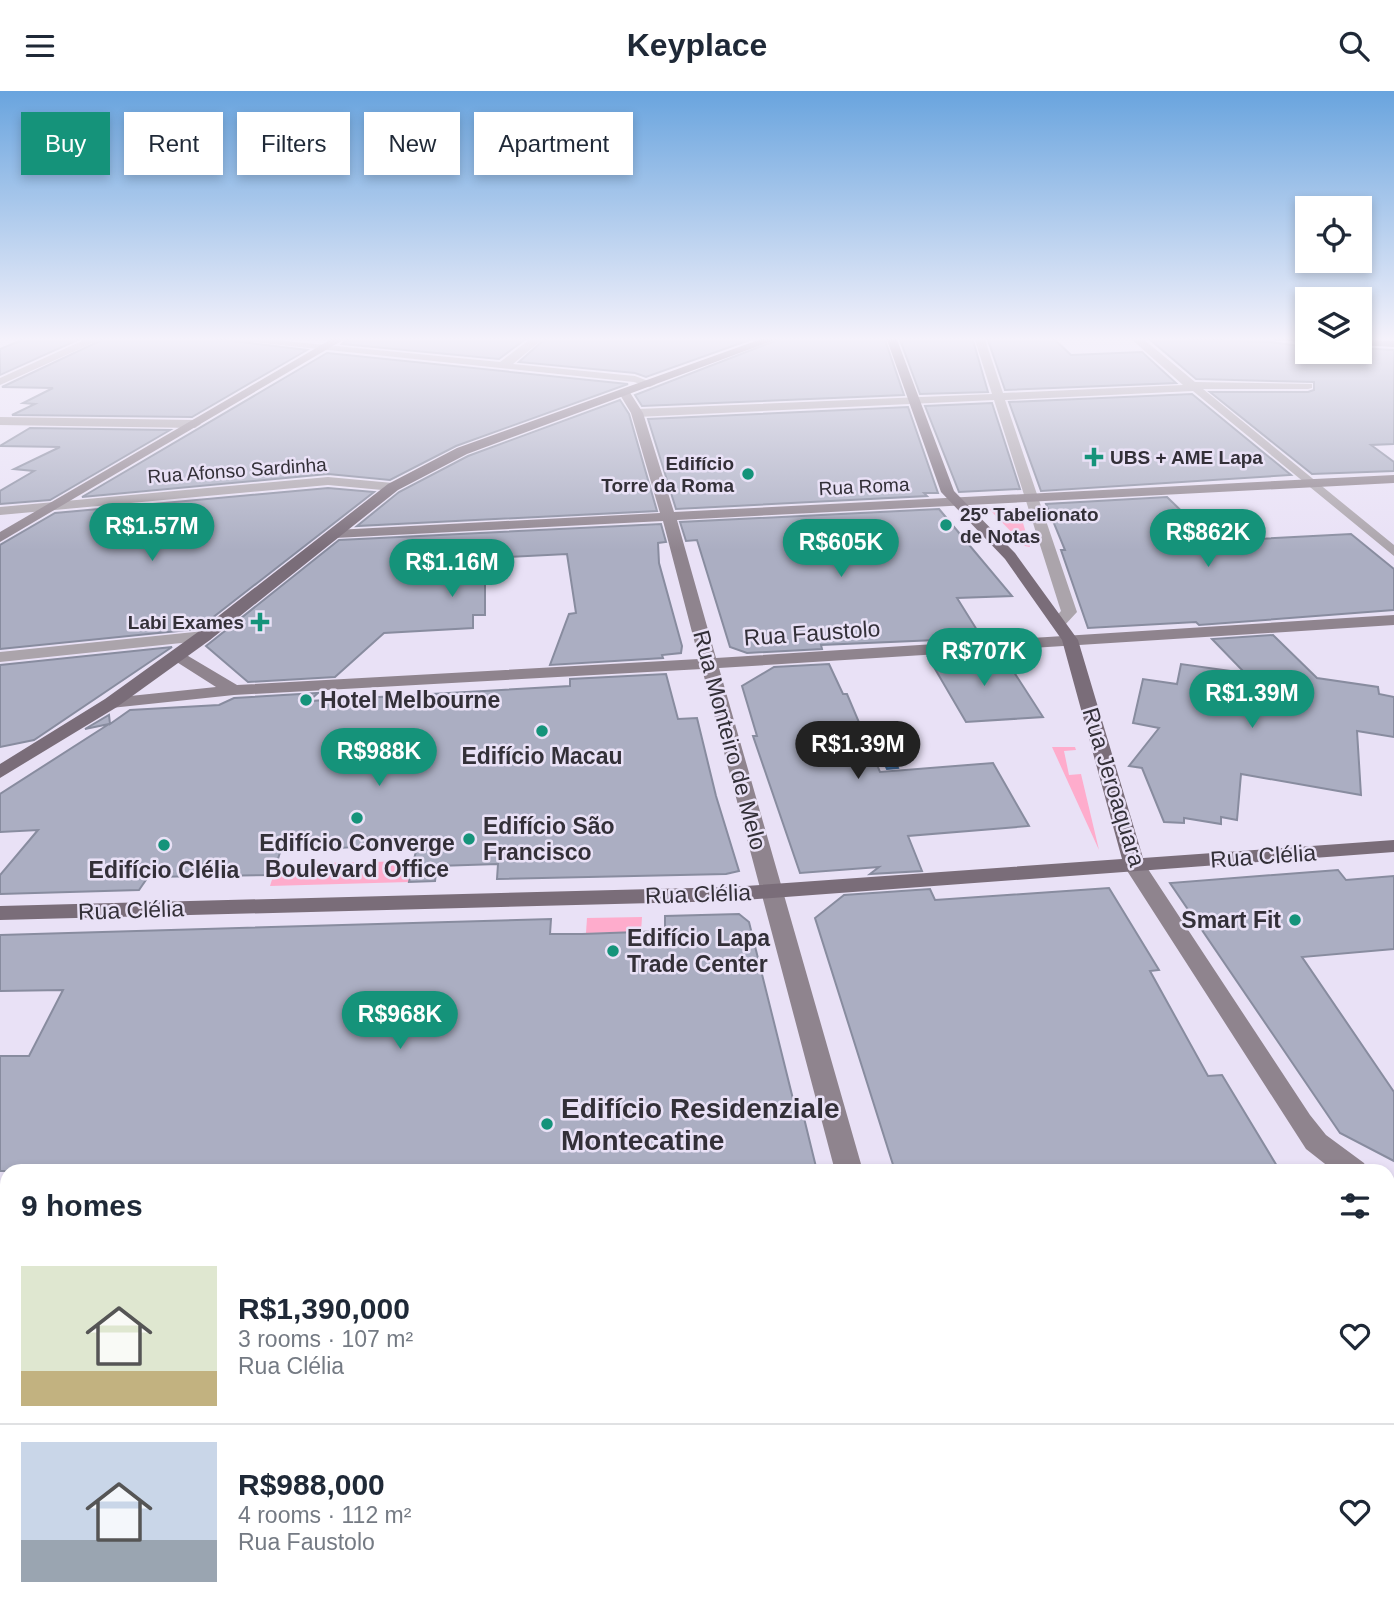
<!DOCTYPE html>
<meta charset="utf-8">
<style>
:root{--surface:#fff;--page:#f6f6f7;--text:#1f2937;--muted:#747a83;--line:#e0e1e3;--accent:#15937a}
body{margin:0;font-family:Helvetica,sans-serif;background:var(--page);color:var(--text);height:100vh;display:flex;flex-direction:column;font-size:26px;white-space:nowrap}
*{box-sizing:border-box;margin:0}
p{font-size:23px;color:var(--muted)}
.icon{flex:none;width:38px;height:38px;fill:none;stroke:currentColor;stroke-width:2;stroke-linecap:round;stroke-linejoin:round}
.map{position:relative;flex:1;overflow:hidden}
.details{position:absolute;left:0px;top:1073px;width:1395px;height:450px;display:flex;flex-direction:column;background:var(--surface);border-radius:21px 21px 0 0;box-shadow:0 4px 10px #0003}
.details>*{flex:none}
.guide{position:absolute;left:21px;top:21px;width:700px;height:63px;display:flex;gap:14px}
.tools{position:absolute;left:1295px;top:105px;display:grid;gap:14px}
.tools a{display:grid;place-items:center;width:77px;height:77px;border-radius:0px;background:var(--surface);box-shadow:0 4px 10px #0003;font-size:35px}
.price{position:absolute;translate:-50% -60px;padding:0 16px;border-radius:24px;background:var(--accent);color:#fff;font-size:23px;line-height:46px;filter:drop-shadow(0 2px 4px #0008)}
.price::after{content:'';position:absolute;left:50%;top:42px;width:21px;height:16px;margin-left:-10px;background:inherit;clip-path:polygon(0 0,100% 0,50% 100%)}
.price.on{background:#222;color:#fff}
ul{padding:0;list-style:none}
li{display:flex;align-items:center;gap:21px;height:175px;padding:0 21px}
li+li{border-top:2px solid var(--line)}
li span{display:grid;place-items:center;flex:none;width:196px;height:140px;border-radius:0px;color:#555}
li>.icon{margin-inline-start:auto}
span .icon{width:84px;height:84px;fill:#fffc;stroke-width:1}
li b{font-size:30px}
h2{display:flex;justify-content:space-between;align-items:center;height:84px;padding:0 21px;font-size:30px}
.pill{padding:0 24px;border-radius:0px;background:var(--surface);box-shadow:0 4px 10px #0003;font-size:24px;line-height:63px}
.pill.on{background:var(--accent);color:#fff}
header{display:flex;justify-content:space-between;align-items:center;height:91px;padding:0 21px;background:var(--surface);font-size:32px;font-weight:800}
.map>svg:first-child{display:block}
</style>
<header><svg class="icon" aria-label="menu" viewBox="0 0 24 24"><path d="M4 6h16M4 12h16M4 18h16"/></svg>Keyplace<svg class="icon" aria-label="search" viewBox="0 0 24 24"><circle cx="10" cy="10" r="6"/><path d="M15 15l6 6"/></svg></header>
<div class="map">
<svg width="1394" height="1521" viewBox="0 0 1394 1521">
<rect width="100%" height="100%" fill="#e9e1f6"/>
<g fill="#feaccc">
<path d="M989,418H1019L1030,456L1025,455Z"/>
<path d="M1052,656H1075L1076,659L1064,660L1069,684L1081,683L1099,759Z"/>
<path d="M414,770L409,791L270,795L277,773Z"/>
<path d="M642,826L641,841L586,842L587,827Z"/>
</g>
<path fill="#4c8cd0" stroke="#4470a2" stroke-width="2" d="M877,632L898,677L887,678L866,633Z"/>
<g fill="#abaec2" stroke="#888c9f" stroke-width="2">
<path d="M29,246H84L0,284V258Z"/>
<path d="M108,246H202L307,259L192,326L12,324L35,313L23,312L53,297L2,296Z"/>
<path d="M351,246H528L499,268L342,253Z"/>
<path d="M547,246H758L646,286L635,282L519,271Z"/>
<path d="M785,246H884L904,304L642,315L635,304Z"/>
<path d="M899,246H972L988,301L920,303Z"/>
<path d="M987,246H1052L1071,264L1142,261L1176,292L1005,299Z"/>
<path d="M1147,246L1271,251L1307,256V261H1360V257L1394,259V353L1371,354L1394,371V380L1312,383L1210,301H1308L1314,299V291L1196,288Z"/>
<path d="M327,262L628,293L456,355L390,389L328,383L82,406Z"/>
<path d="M1192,303L1291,384L1041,400L1009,311Z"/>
<path d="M620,309L629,323L657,420L357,435L399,401L468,365Z"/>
<path d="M992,312L1020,398L959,401L925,315Z"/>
<path d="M908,316L938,402H924L927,405L676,418L648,328Z"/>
<path d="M30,337L170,339L50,409L0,413V400L34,380L14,378L60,356L0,355Z"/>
<path d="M328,397L374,401L198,538L0,558V454L55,422Z"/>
<path d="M1167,406L1200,438L1219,450L1351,443L1394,478V519L1199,534L1196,531L1088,537L1061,459H1065L1046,413Z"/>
<path d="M939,418L1012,505L957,507L982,547L821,554L822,558L747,562L730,556L697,449L686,450L680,431Z"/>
<path d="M661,433L666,451L658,452L659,472L682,555L681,562L662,564L663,567L550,574L569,523L576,522L567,463L485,467V524H473V537L384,542L335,586L248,591L206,555L339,449Z"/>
<path d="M1273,544L1317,587L1378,596L1379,603L1394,606V646L1357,640L1361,704L1241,683L1237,729L1221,726V733L1184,727V732L1164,731L1142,677L1129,675L1159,637L1133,632L1143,588L1177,593L1181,573L1245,582L1212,548Z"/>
<path d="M172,556L34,649L0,656V574Z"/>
<path d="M992,562L1000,576L1010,575L1043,626L966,631L928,566Z"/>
<path d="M829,573L843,603H847L880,681L993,672L1029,735L908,745L922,780L870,783L879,776L800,782L753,645H757L742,595L774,576Z"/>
<path d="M666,583L678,628L697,627L716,705L739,780L726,783L497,788L498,773L437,775L435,790L409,791L418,751L328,758L329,754L282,755L273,784L148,786L139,799L0,803V784L38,739L0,741V703L109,633L85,638L109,624L110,633L130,619L219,614L234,607L318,602L309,610L570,595V588Z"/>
<path d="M1338,779L1346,789L1394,785V858L1302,866L1394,1001V1070L1340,1042L1170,792Z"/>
<path d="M1109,797L1159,879L1150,880L1208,985L1222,984L1280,1080H895L815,827L844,804L930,798L935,809Z"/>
<path d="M739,823L749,831L797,1024L803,1023L817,1080H606V1075L532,1080H0V965H29L63,899L0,900V844L551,828L550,843H582L665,840V825Z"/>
</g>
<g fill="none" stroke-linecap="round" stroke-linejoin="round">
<g fill="#aba4ab" fill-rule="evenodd">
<path d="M91,246H106L0,294V287Z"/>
<path d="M204,246H245L500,271L533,246H545L513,273L635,285L656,293L650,296L634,291Z"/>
<path d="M974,246H984L1003,302L1183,294L1129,246H1141L1195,291L1312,293V297L1308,298H1203L1394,454V465L1193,300L1005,309L1077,521L1064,535L1058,537L1050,532L1061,520L1059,514L994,309L637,326L631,322L637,318L992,303Z"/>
<path d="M0,326L195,329L201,333L195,337L0,334Z"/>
<path d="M328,386L393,392L400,396L393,400L328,394L0,424V416Z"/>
<path d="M204,540L212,545L210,549L0,571V561Z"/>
<path d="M16,1516H61L59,1521H14Z"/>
<path d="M567,1516H606L604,1521H565Z"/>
<path d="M1281,1516H1317L1319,1521H1283Z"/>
</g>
<g fill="#8f848e" fill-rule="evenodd">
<path d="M335,246H348L0,451V441Z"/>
<path d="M625,299L629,300L643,322L674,421L1394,384V392L677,429L716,567L1394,524V534L719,577L863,1080H835L702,578L234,604L111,617L102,612L111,607L216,596L172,568L170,564L172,560L178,559L237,594L699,568L663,430L335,447L328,443L335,439L660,422L631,322L619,302Z"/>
<path d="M1135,769L1146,775L1310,1024L1326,1044L1364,1072L1368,1080H1334L1306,1058L1124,775Z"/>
<path d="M1388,1090L1394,1092V1116L1388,1114Z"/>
<rect x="0" y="1135" width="7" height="24"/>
<path d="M903,1516H939L940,1521H904Z"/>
</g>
<g fill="#7a6d79" fill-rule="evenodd">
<path d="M767,246H783L467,363L398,399L210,549L117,616L0,687V673L105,608L198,541L388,393L457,357Z"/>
<path d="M886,246H896L954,400L1015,462L1078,549L1143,767L1394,749V761L731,810L0,829V815L731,796L1122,768L1062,549L1005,468L941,401Z"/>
<path d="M1268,246H1307V251L1273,249Z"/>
<path d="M1360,248L1394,250V256L1360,254Z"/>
</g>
</g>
<linearGradient id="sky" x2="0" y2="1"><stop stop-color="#69a4de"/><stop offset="0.54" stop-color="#f5f2fb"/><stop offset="1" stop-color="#f5f2fb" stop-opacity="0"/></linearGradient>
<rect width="1394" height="459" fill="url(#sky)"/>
<g fill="#15937a" stroke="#e9e1f6" stroke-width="2.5">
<path d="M1090.5 355.5h7v7h7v7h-7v7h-7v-7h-7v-7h7z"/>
<circle cx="748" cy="383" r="7"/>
<circle cx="946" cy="434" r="7"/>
<path d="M256.5 520.5h7v7h7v7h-7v7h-7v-7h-7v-7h7z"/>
<circle cx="306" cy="609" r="7"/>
<circle cx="542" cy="640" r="7"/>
<circle cx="357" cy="727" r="7"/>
<circle cx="469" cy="748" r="7"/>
<circle cx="164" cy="754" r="7"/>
<circle cx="1295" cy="829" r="7"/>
<circle cx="613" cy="860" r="7"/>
<circle cx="547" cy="1033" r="7"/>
</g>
<g text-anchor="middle" stroke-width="5" stroke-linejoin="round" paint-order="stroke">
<g font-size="19" font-weight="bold" fill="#333038" stroke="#e9e1f6" text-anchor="start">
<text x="1110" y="373">UBS + AME Lapa</text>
<text x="734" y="379" text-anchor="end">Edifício<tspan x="734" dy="22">Torre da Roma</tspan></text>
<text x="960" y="430">25º Tabelionato<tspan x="960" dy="22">de Notas</tspan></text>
<text x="244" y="538" text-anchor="end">Labi Exames</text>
</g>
<g font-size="19" fill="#333038" stroke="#e9e1f6">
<text transform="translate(237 379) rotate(-4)" y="7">Rua Afonso Sardinha</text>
<text transform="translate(864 395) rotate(-3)" y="7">Rua Roma</text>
</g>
<g font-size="23" fill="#333038" stroke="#e9e1f6">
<text transform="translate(812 542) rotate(-4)" y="8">Rua Faustolo</text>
<text transform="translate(730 649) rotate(75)" y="8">Rua Monteiro de Melo</text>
<text transform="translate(1114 696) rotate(73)" y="8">Rua Jeroaquara</text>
<text transform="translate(1263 765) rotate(-4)" y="8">Rua Clélia</text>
<text transform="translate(698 803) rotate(-2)" y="8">Rua Clélia</text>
<text transform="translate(131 819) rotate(-2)" y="8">Rua Clélia</text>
</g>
<g font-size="23" font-weight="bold" fill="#333038" stroke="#e9e1f6" text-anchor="start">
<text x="320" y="617">Hotel Melbourne</text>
<text x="542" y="673" text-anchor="middle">Edifício Macau</text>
<text x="483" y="743">Edifício São<tspan x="483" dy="26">Francisco</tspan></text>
<text x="357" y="760" text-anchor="middle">Edifício Converge<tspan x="357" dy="26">Boulevard Office</tspan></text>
<text x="164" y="787" text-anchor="middle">Edifício Clélia</text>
<text x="1281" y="837" text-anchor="end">Smart Fit</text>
<text x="627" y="855">Edifício Lapa<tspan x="627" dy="26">Trade Center</tspan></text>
</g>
<g font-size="28" font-weight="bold" fill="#333038" stroke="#e9e1f6" text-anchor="start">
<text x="561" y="1027">Edifício Residenziale<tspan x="561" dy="32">Montecatine</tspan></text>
</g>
</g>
</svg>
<div class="tools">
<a><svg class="icon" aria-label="locate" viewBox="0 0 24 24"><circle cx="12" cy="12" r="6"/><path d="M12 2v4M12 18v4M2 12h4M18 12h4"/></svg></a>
<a><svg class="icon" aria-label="layers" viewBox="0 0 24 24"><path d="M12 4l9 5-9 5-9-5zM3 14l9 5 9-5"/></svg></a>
</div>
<b class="price" style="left:152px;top:472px">R$1.57M</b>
<b class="price" style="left:1208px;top:478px">R$862K</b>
<b class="price" style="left:841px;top:488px">R$605K</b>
<b class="price" style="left:452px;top:508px">R$1.16M</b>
<b class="price" style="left:984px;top:597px">R$707K</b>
<b class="price" style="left:1252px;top:639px">R$1.39M</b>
<b class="price on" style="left:858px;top:690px">R$1.39M</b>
<b class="price" style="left:379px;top:697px">R$988K</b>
<b class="price" style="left:400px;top:960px">R$968K</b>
<div class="guide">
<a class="pill on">Buy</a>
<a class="pill">Rent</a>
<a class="pill">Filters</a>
<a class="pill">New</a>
<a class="pill">Apartment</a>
</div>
<section class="details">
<h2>9 homes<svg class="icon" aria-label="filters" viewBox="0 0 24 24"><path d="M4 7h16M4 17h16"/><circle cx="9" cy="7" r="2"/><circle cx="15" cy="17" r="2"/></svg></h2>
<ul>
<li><span style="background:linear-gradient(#dfe7d0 75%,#c2b280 0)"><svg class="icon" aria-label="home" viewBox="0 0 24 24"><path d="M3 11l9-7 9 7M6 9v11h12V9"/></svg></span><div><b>R$1,390,000</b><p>3 rooms · 107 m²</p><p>Rua Clélia</p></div><svg class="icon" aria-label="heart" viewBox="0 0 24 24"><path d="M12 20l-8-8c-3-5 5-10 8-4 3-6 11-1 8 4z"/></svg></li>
<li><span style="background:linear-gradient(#c9d6e8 70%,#9aa5b1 0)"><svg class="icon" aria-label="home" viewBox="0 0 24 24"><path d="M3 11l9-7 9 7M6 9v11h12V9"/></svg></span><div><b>R$988,000</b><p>4 rooms · 112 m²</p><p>Rua Faustolo</p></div><svg class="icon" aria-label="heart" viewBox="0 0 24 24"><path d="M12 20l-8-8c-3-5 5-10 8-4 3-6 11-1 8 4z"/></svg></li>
</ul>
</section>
</div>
